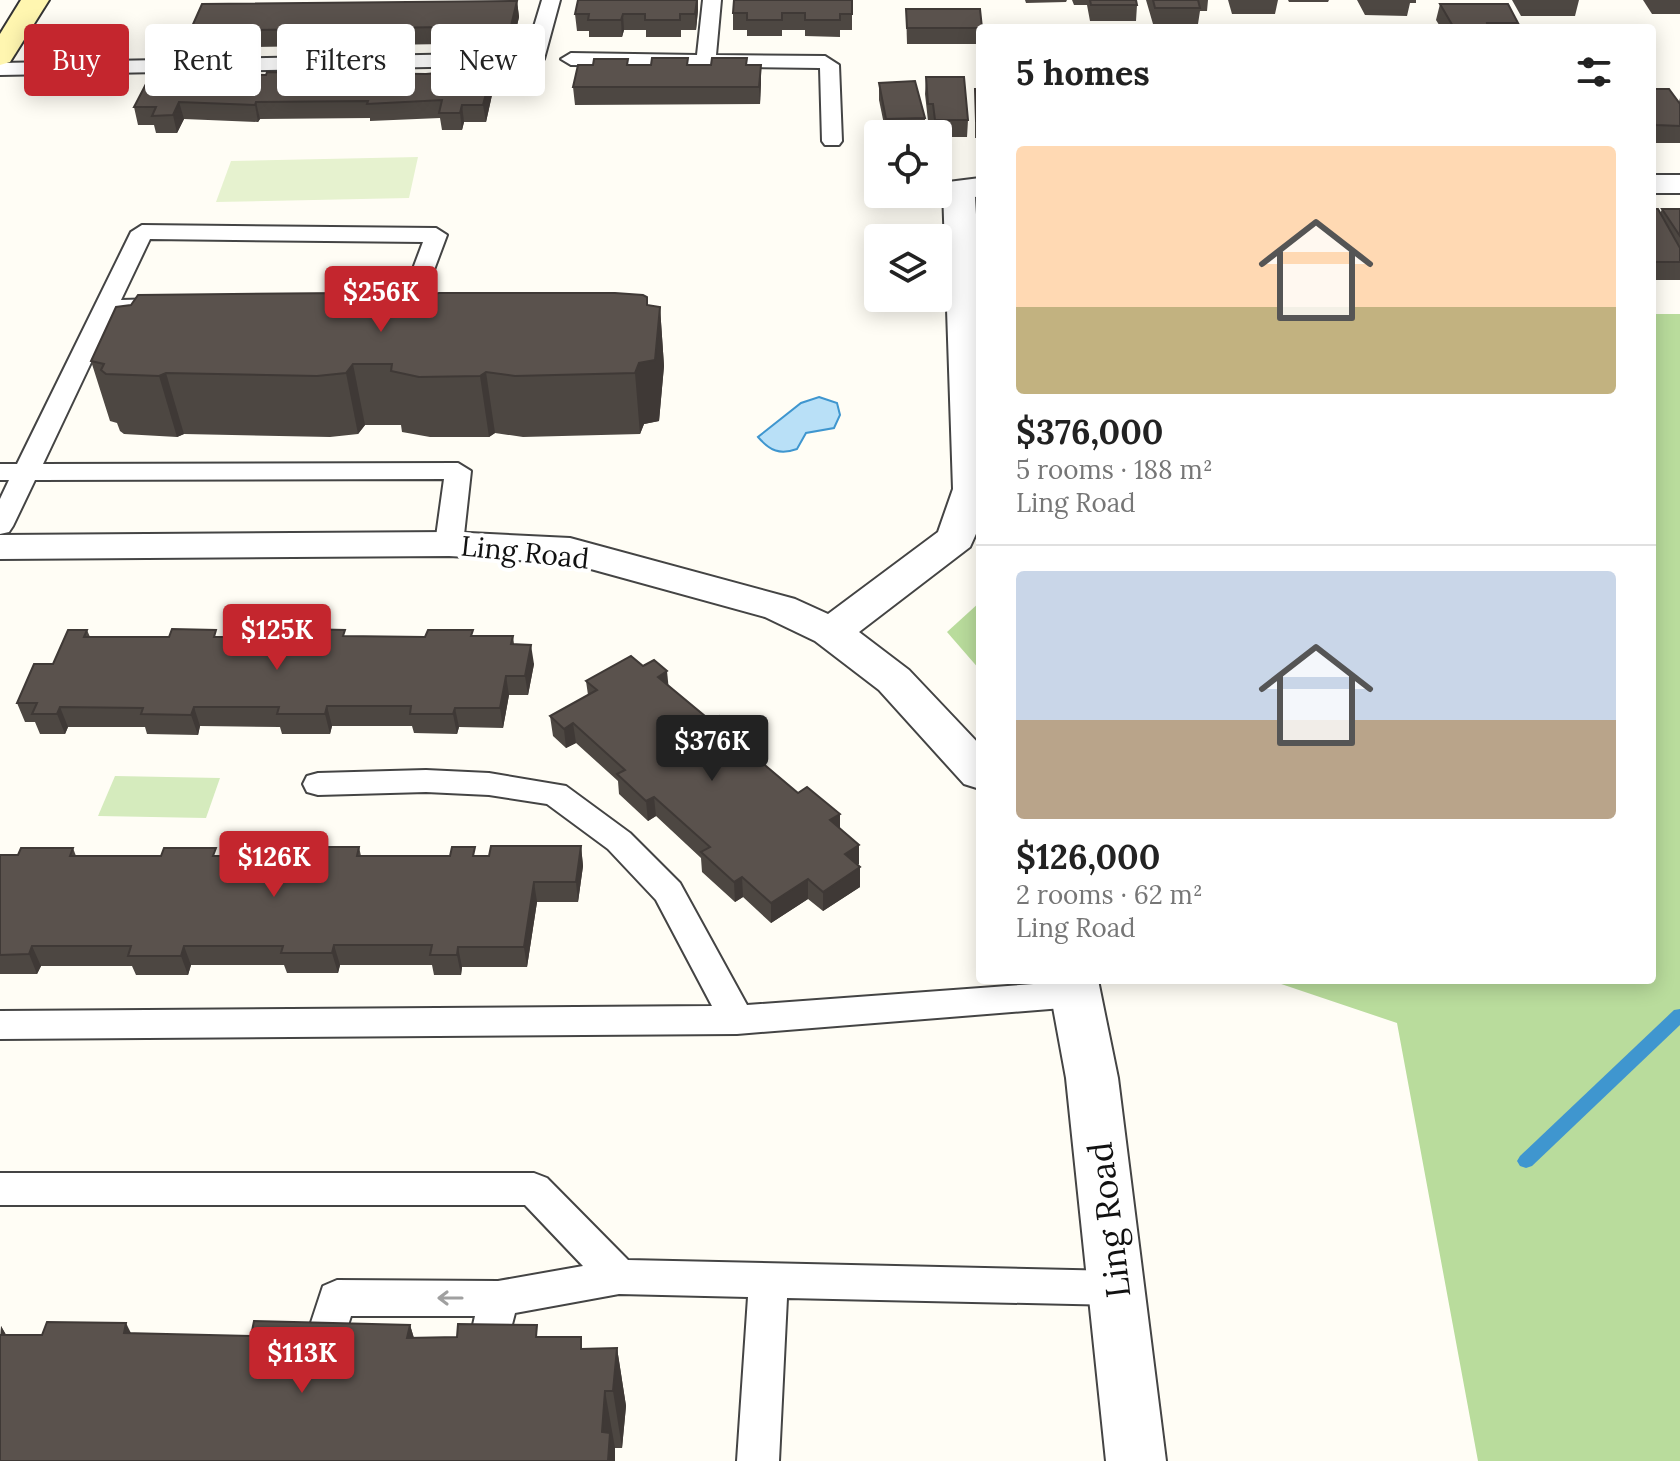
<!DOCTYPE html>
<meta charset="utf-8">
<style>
:root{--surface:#fff;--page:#f2f2f2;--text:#222;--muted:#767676;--line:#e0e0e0;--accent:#c4262e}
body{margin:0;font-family:Lora,serif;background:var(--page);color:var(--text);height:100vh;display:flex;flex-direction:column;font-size:30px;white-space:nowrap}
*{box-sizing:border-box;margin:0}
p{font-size:26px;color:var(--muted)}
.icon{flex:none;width:44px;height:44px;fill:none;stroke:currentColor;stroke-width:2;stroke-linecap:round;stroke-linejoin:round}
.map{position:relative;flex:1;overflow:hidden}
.sheet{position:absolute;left:976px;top:24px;width:680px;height:960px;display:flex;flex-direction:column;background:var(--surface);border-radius:8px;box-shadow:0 4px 20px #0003}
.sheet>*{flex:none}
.top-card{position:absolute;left:24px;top:24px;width:760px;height:72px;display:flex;gap:16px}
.fabs{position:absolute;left:864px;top:120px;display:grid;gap:16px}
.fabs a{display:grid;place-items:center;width:88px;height:88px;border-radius:8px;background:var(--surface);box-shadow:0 4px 20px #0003;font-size:40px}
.price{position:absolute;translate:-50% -68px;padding:0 18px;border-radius:8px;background:var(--accent);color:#fff;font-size:26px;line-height:52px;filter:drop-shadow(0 2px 4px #0008)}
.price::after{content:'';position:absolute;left:50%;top:48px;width:24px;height:18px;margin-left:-12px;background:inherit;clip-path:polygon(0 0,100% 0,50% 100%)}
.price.selected{background:#222;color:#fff}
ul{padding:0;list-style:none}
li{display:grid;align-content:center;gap:16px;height:424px;padding:0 40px}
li+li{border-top:2px solid var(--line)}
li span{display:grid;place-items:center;height:248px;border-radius:8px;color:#555}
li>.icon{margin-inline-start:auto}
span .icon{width:144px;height:144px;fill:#fffc;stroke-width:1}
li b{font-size:34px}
h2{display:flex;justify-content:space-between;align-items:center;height:96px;padding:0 40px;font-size:34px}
.tag{padding:0 28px;border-radius:8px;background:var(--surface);box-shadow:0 4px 20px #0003;font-size:28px;line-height:72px}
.tag.selected{background:var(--accent);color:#fff}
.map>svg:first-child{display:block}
</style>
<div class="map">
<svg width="1680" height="1461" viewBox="0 0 1680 1461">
<rect width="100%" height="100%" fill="#fffdf5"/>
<path fill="#d5ebbd" d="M115,776L220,778L206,818L98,816Z"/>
<g fill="#b9dc9c">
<path d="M1652,314H1680V1461H1478L1397,1023L1269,980H1652Z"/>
<path d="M980,602V670L947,632Z"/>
</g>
<path fill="#e6f2cf" d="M418,157L409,198L216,202L231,161Z"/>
<path fill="#b9e0f7" stroke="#3f96cf" stroke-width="2" d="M819,397L837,403L840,415L834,428L806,433L797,449C780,455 770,451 758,437L801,403Z"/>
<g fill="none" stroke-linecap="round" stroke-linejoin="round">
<path fill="#3f96cf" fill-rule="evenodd" d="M1680,1009V1025L1532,1166L1526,1168L1520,1166L1517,1161L1520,1156L1674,1010Z"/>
<g stroke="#444" stroke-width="4">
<g id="lane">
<path d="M542,0H560L544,59L534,65L0,75V63L526,53Z"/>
<path d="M703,0H721L716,55L825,56L839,65L842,141L839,145H825L822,141L820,68L571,65L561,59L571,53L697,55Z"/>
<path d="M142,225L436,228L447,235L419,310L378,312L366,305L378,298H402L423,242L150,239L121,300L158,299L170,306L158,313L114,314L43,464L458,463L471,471L463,544L459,550H439L435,544L444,479L35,480L13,526L9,532L0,534V499L9,480H0V464H17L131,232Z"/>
<path d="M426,770L489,773L566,786L630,833L680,883L747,1005L1075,981L1087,984L1092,994L1087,1004L1075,1007L737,1034L0,1039V1011L712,1006L656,900L608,849L547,804L489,795L426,792L318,795L307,792L303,784L307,776L318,773Z"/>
<path d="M0,1173H534L547,1178L628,1260L1118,1271L1132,1276L1137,1288L1132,1300L1118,1305L787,1298L779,1461H737L748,1297L619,1294L515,1313L498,1378L484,1383L470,1378L464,1365L475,1316H351L332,1375L318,1380L304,1375L298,1362L323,1286L337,1280L498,1281L583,1266L525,1205H0Z"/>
</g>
</g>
<g stroke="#444" stroke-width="4">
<g id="street">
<rect x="1652" y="175" width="28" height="18"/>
<path d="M980,178V196L975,197L980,284V525L970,547L859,632L909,670L980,745V789L964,784L879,690L815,641L765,617L569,563L449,556L0,559V535L449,532L570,538L795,599L828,614L938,532L953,489L943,189L948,182Z"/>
<path d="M1048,980H1098L1118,1078L1166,1461H1106L1066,1078Z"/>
</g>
</g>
<g stroke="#333" stroke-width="4">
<path id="secondary" d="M21,0H49L10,62L0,65V34Z"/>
</g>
<use href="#lane" fill="#fff" fill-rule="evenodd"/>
<use href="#street" fill="#fff" fill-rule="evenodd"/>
<use href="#secondary" fill="#fff6b0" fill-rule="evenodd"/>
</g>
<g fill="#4d4742">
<path d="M578,0H698V10L696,30H681V37H646V30H624L622,37H589V31H577L575,14Z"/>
<path d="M852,0V30H840V37L805,36V30H782V36H747V30H733V13Z"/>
<path d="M1025,0H1067L1066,2L1026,3Z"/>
<path d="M1072,0H1136L1137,5L1136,21H1090L1087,5H1074Z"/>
<path d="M1146,0H1208L1207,11H1200L1198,24H1153Z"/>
<path d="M1228,0H1278L1275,14H1232Z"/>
<path d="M1288,0H1329L1328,2H1289Z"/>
<path d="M1357,0H1416V3H1410L1407,16L1365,15Z"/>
<path d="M1512,0H1579L1575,16H1521Z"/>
<path d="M1643,0H1680V14H1652Z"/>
<path d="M517,1L519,17L513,43L194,48L190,31Z"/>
<path d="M1440,4L1518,23L1517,28H1441L1436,20Z"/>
<path d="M906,9L980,28V44H907Z"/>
<path d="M688,58V65H711L747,58V65L761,82L760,104L575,105L573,87L593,65L628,59V65H651Z"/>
<path d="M266,75L472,78L492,95L486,122H464L462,130H442L440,118L370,121V118L260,119L258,122L184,119L177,133H156L154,125H138L134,107L168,81Z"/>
<path d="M926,77L968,120L967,137H938V134H934L933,121H928L925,94Z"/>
<path d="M879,83L925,118V134H886L879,100Z"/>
<rect x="975" y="89" width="5" height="49"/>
<path d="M1652,89L1679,102L1680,98V143H1652Z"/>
<path d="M1652,209L1660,214L1662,209H1680V280H1652Z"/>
<path d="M368,298L648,305L660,307L664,366L659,421L644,424L640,434L523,437L495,433L489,437H430L402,432L401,425H365L358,434L330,437L184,434L177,437L124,434L120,431L117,423L110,421L91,361Z"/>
<path d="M87,630L90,637L513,636L514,644L534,664L528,695H509L503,728L459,727L457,734L414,733L412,726H332L330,734H282L280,727L200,726L198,735L147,734L145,727H68L65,734H40L35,722H25L17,703Z"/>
<path d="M586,681L668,685L711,721L749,741V752L859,845L858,865L860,867V887L823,911L808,899L771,923L743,897L735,902L702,872L701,858L656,816L648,821L619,794L618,781L576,743L566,748L553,736L550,716L588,695Z"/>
<path d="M581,846L583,866L578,902H537L527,967H462L461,975H434L432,965H340L338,973H287L284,965H191L188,975H136L132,966H41L37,974H0V855H18L73,848L76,856H305L359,847L361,856H489Z"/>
<path d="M410,1325L414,1338L539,1337L584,1349L617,1348L626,1406L622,1448H615V1461H0L1,1326L6,1335L131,1333L251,1336Z"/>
</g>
<g fill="#3f3936">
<path d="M697,0L698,10L696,30L695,14Z"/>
<path d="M517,1L519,17L513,43L511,26Z"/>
<path d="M623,14L624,30L622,37L621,20Z"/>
<path d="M761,65V82L760,104L759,87Z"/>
<path d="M490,78L492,95L486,122L483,105Z"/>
<path d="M179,102L184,119L177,133L173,115Z"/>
<path d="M256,102L260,119L258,122L255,105Z"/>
<path d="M462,105L464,122L462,130L460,113Z"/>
<path d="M647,297L652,361L660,307L664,366L659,421L644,424L640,434L635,373L647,305Z"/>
<path d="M353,364L365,425L358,434L346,373Z"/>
<path d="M486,372L495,433L489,437L480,376Z"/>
<path d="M166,373L184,434L177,437L159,376Z"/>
<path d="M531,645L534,664L528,695L525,676Z"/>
<path d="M667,671L669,691L658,677Z"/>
<path d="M506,676L509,695L503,728L500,708Z"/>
<path d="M327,706L332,726L330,734L325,714Z"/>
<path d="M60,707L68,727L65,734L57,714Z"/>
<path d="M194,707L200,726L198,735L191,715Z"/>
<path d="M455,708L459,727L457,734L453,714Z"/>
<path d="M573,723L576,743L566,748L564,729Z"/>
<path d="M749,741V761L741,745Z"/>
<path d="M654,797L656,816L648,821L646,801Z"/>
<path d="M840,814V834L830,820Z"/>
<path d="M859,845V864L845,873V854Z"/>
<path d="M581,846L583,866L578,902L576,882Z"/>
<path d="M860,867V887L823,911V892Z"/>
<path d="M742,877L743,897L735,902L734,882Z"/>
<path d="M808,879V899L771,923V903Z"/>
<path d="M534,882L537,902L527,967L524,947Z"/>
<path d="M334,945L340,965L338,973L332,953Z"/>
<path d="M32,946L41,966L37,974L29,954Z"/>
<path d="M184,946L191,965L188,975L181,956Z"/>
<path d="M458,947L462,967L461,975L457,955Z"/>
<path d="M126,1323L155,1382L124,1333Z"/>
<path d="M410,1325L427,1383L407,1338Z"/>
<path d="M1,1326L34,1384L0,1340Z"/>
<path d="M617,1348L626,1406L622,1448L613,1391Z"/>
<path d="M605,1391L615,1448V1461H607L602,1432Z"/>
</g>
<g fill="#5a524d" stroke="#3f3936" stroke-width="2">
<path d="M578,0H697L695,14H680V20H645V14H623L621,20H588L589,14H575Z"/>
<path d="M734,0H852V14H840V20H805V13H782V20H747V13H733Z"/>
<path d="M1090,0H1136L1137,5H1091Z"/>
<path d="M1153,0H1198L1200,8H1155Z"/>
<path d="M517,1L511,26L190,31L202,4Z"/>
<path d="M1440,4H1508L1518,23H1487L1488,28H1454Z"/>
<path d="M906,9H980L982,28H907Z"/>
<path d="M652,58H688L687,65H711L712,58H747L746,65H761L759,87H573L578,65H593L594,59H628L627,65H651Z"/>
<path d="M471,70L469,78H490L483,105H462L460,113H439L442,100L367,104L368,101L256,102L255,105L179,102L173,115L152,116L156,107H134L147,82L168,81L172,73L266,75L267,72L426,74Z"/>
<path d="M926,77H964L968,120H935L933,104H928Z"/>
<path d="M915,81L925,118L886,119L879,83Z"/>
<path d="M975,89H980V121H976Z"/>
<path d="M1652,89H1669L1680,104V126L1656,125L1652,119Z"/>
<path d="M1652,209H1658L1680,248V262H1652Z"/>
<path d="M1662,209H1680V236Z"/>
<path d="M344,293L368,298H413L439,293H615L643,295L647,297V305L660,307L655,360L639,363L635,373L515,376L486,372L480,376L419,377L391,371L392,364H353L346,373L317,376L166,373L159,376L106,374L101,370L104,364L91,361L116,307L131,305L138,295Z"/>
<path d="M172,629L216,630L214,637H297L300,629L345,630L343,636L425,637L428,630H473L471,636H513L511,644L531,645L525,676H506L500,708H455L453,714H410L411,706H327L325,714H277L279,707H194L191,715L141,714L143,708L60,707L57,714H32L37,703H17L34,664H53L68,630H87L84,637H169Z"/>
<path d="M631,656L643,666L654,660L667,671L658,677L711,721L719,716L749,741L741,745L798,793L807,787L840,814L830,820L859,845L845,854L860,867L823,892L808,879L771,903L742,877L734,882L701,852L710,847L654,797L646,801L617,774L625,770L573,723L564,729L550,716L597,690L586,681Z"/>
<path d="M491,846H581L576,882H534L524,947H458L457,955H430L432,945H334L332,953H281L283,946H184L181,956H128L131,946H32L29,954L0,955V855H18L21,848H73L70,856H161L164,848H216L213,856H305L307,847H359L357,856H450L452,847H475L473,856H489Z"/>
<path d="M254,1321L410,1325L407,1338L457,1337L458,1324L537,1325L536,1337H581V1349L617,1348L613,1391H605L602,1432L610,1433L608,1461H0V1335H42L47,1322L126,1323L124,1333L251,1336Z"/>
</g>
<defs><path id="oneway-shaft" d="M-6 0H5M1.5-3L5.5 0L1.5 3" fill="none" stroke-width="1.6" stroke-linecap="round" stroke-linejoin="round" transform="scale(2)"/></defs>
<use stroke="#a0a0a0" href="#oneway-shaft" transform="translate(450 1298) rotate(-180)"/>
<g text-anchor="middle" stroke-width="8" stroke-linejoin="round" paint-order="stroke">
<g font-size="28" fill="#111" stroke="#fff">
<text transform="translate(525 552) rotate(6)" y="10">Ling Road</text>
</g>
<g font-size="34" fill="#111" stroke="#fff">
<text transform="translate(1109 1220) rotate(-97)" y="12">Ling Road</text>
</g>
</g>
</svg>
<div class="fabs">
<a><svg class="icon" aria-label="locate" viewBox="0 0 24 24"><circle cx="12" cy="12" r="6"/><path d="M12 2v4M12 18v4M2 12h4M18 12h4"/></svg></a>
<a><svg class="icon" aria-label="layers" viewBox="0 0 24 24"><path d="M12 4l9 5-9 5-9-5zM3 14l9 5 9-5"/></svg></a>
</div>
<b class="price" style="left:381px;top:334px">$256K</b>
<b class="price" style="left:277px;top:672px">$125K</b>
<b class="price selected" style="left:712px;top:783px">$376K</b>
<b class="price" style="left:274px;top:899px">$126K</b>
<b class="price" style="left:302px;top:1395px">$113K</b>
<div class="top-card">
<a class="tag selected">Buy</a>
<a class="tag">Rent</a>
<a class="tag">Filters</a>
<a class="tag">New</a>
</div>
<section class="sheet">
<h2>5 homes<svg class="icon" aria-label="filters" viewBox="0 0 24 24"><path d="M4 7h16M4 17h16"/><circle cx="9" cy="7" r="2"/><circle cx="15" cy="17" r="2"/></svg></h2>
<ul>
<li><span style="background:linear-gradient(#ffd9b3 65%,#c2b280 0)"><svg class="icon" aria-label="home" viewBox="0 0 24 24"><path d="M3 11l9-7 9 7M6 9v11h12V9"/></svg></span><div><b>$376,000</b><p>5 rooms · 188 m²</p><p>Ling Road</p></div></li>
<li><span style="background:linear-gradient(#c9d6e8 60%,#b9a48a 0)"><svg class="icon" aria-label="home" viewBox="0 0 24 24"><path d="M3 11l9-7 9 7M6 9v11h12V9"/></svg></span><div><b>$126,000</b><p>2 rooms · 62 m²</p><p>Ling Road</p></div></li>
</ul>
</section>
</div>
